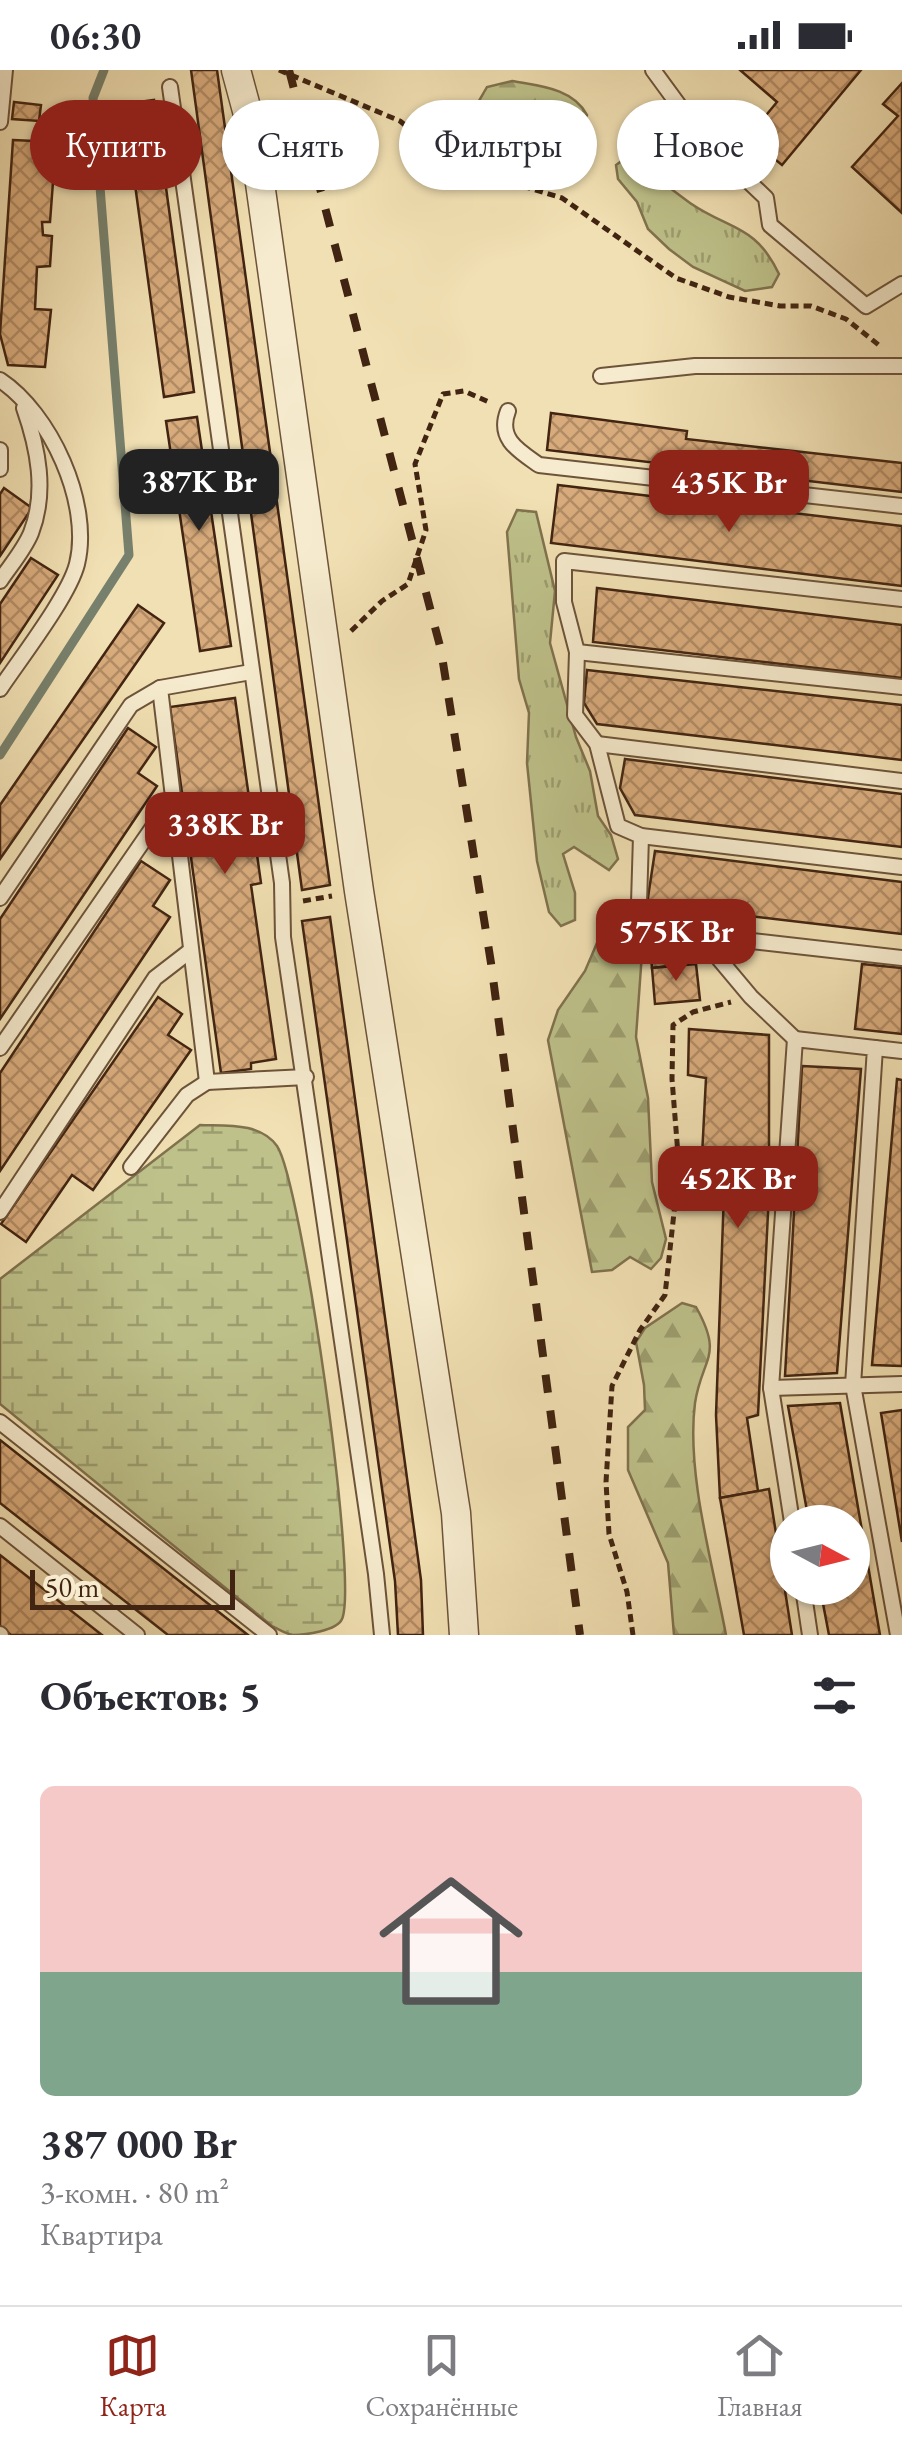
<!DOCTYPE html>
<html lang="ru">
<meta charset="utf-8">
<style>
:root{--surface:#fff;--page:#f2f2f3;--text:#2b2b33;--muted:#7c7c81;--line:#e1e1e2;--accent:#8f2418}
body{margin:0;font-family:"EB Garamond",serif;background:var(--page);color:var(--text);height:100vh;display:flex;flex-direction:column;font-size:38px;white-space:nowrap}
*{box-sizing:border-box;margin:0}
p{font-size:32px;color:var(--muted)}
.icon{flex:none;width:55px;height:55px;fill:none;stroke:currentColor;stroke-width:2;stroke-linecap:round;stroke-linejoin:round}
.map{position:relative;height:1565px;overflow:hidden}
.side{display:flex;flex-direction:column;background:var(--surface);flex:1}
.side>*{flex:none}
.guide{position:absolute;left:30px;top:30px;width:842px;height:90px;display:flex;gap:20px}
.needle{width:65px;rotate:97deg}
.fabs{position:absolute;left:770px;top:1435px;display:grid;gap:20px}
.fabs a{display:grid;place-items:center;width:100px;height:100px;border-radius:50%;background:var(--surface);box-shadow:0 2px 8px #0004;font-size:50px}
.scale{position:absolute;left:30px;bottom:25px;width:205px;box-sizing:border-box;padding-left:10px;border:5px solid #412411;border-top:0;font-size:28px;line-height:35px;white-space:nowrap;color:#412411;-webkit-text-stroke:8px #f6ebce;paint-order:stroke}
.price{position:absolute;translate:-50% -85px;padding:0 22px;border-radius:20px;background:var(--accent);color:#fff;font-size:32px;line-height:65px;filter:drop-shadow(0 2px 5px #0008)}
.price::after{content:'';position:absolute;left:50%;top:60px;width:30px;height:22px;margin-left:-15px;background:inherit;clip-path:polygon(0 0,100% 0,50% 100%)}
.price.current{background:#222;color:#fff}
ul{padding:0;list-style:none}
li{display:grid;align-content:center;gap:20px;height:530px;padding:0 40px}
li+li{border-top:2px solid var(--line)}
li span{display:grid;place-items:center;height:310px;border-radius:15px;color:#555}
li>.icon{margin-inline-start:auto}
span .icon{width:180px;height:180px;fill:#fffc;stroke-width:1}
li b{font-size:42px}
h2{display:flex;justify-content:space-between;align-items:center;height:120px;padding:0 40px;font-size:42px}
.pill{padding:0 35px;border-radius:45px;background:var(--surface);box-shadow:0 2px 8px #0004;font-size:35px;line-height:90px}
.pill.current{background:var(--accent);color:#fff}
.status{display:flex;justify-content:space-between;align-items:center;height:70px;padding:0 50px;background:var(--surface);direction:ltr}
.status svg{height:28px;fill:currentColor}
.tabs{display:flex;justify-content:space-around;align-items:center;height:140px;border-top:2px solid var(--line);background:var(--surface);font-size:28px;color:var(--muted)}
.tabs a{display:grid;justify-items:center;gap:5px}
.tabs .current{color:var(--accent)}
.map>svg:first-child{display:block}
</style>
<div class="status"><b>06:30</b><svg viewBox="0 0 49 12"><path d="M0 12V9h3v3zM5 12V6h3v6zM10 12V3h3v9zM15 12V0h3v12zM26 1h20v11H26zM47 4h2v5h-2z"/></svg></div>
<div class="map">
<svg width="902" height="1565" viewBox="0 0 902 1565">
<defs>
<pattern id="grass-tufts" width="24" height="20" patternUnits="userSpaceOnUse" patternTransform="scale(2.5)"><rect width="24" height="20" fill="#bec18a"/><path d="M3 7l-1-3M5 7V3M7 7l1-3M15 17l-1-3M17 17v-4M19 17l1-3" fill="none" stroke="#9c9d6f"/></pattern>
<pattern id="forest-firs" width="22" height="20" patternUnits="userSpaceOnUse" patternTransform="scale(2.5)"><rect width="22" height="20" fill="#bec18a"/><path d="M5 1l3.5 6h-7zM16 11l3.5 6h-7z" fill="#9c9d6f"/></pattern>
<pattern id="wetland-marsh" width="20" height="14" patternUnits="userSpaceOnUse" patternTransform="scale(2.5)"><rect width="20" height="14" fill="#bec18a"/><path d="M1 5h8M5 5V1M11 12h8M15 12V8" fill="none" stroke="#9c9d6f"/></pattern>
<pattern id="building-cross-hatch" width="8" height="8" patternUnits="userSpaceOnUse" patternTransform="scale(2.5)"><rect width="8" height="8" fill="#d8ab7c"/><path d="M0 0l8 8M0 8l8-8" fill="none" stroke="#b18b64"/></pattern>
</defs>
<rect width="100%" height="100%" fill="#f1e0b3"/>
<filter id="stains"><feTurbulence type="fractalNoise" baseFrequency=".002" numOctaves="4"/><feColorMatrix values="0 0 0 0 .2 0 0 0 0 .09 0 0 0 0 .02 0 0 0 .5 -.17"/></filter>
<radialGradient id="worn" r=".72"><stop offset=".6" stop-color="#630" stop-opacity="0"/><stop offset="1" stop-color="#630" stop-opacity=".3"/></radialGradient>
<g fill="url(#grass-tufts)" stroke="#80724e" stroke-width="2.5">
<path d="M627,87C649,101 669,118 690,133C731,161 755,154 779,204L772,217L745,221L693,197L669,179L648,159L637,132L618,109L616,95Z"/>
<path d="M517,440L536,442L555,521L550,573L576,667L590,701L598,746L611,765L618,789L609,800L574,777L563,784L575,823V850L561,856L549,842L537,791L527,693L529,643L519,609L507,462Z"/>
</g>
<g fill="url(#forest-firs)" stroke="#80724e" stroke-width="2.5">
<path d="M512,11C539,16 573,18 587,45C573,91 516,74 480,68L471,56L472,43L487,17Z"/>
<path d="M606,852H625L642,883L636,967L648,1028L652,1112L666,1169L661,1188L651,1199L630,1187L612,1200L592,1202L548,970L558,940L585,901Z"/>
<path d="M682,1233L696,1237C724,1287 702,1287 695,1333C686,1403 713,1495 726,1565H674L668,1493L628,1400V1357L645,1340L644,1315L636,1272L645,1258Z"/>
</g>
<path fill="url(#wetland-marsh)" stroke="#80724e" stroke-width="2.5" d="M200,1055C225,1056 260,1052 277,1076C301,1111 359,1511 342,1549C337,1561 304,1565 293,1565C286,1564 278,1559 272,1556L0,1334V1209Z"/>
<g fill="none" stroke-linecap="round" stroke-linejoin="round">
<path stroke="#77806c" stroke-width="9" d="M0,685L129,485L93,28L104,0"/>
</g>
<g fill="url(#building-cross-hatch)" stroke="#412411" stroke-width="2.5">
<path d="M191,0H217L330,815L302,820Z"/>
<path d="M861,0L782,95L748,67L777,32L740,0Z"/>
<path d="M902,13V143L852,97L898,46L883,34Z"/>
<path d="M154,30L194,322L164,327L124,34Z"/>
<path d="M14,32L41,35L39,51L12,49Z"/>
<path d="M13,70L56,72L50,152H42L43,165L52,166L50,196L37,197L35,239L51,240L45,297L8,295L0,264Z"/>
<path d="M551,343L687,361L686,369L902,393V422L547,380Z"/>
<path d="M197,347L231,576L200,581L166,351Z"/>
<path d="M558,415L902,456V516L551,473Z"/>
<path d="M4,418L32,438L0,486V424Z"/>
<path d="M31,488L58,505L0,593V534Z"/>
<path d="M597,518L902,555V608L593,572Z"/>
<path d="M138,535L164,553L0,789V735Z"/>
<path d="M587,600L902,635V690L597,654L584,633Z"/>
<path d="M235,628L261,813L251,815L276,989L251,993V999L221,1003L170,637Z"/>
<path d="M128,658L156,677L138,703L157,716L0,949V849Z"/>
<path d="M625,689L902,724V777L635,745L620,718Z"/>
<path d="M655,781L902,812V864L647,834Z"/>
<path d="M141,791L170,810L153,836L170,847L0,1101V1003Z"/>
<path d="M330,847L421,1510L423,1565H398L395,1511L302,851Z"/>
<path d="M677,874L679,895L652,898L650,876Z"/>
<path d="M696,894L700,930L655,934L652,898Z"/>
<path d="M862,894L902,898V964L855,959Z"/>
<path d="M158,927L182,944L168,965L191,980L93,1120L72,1105L26,1172L1,1154Z"/>
<path d="M689,959L769,965V1123L758,1345L747,1348L758,1421L720,1428L716,1345L725,1094L702,1086L706,1008L688,1005Z"/>
<path d="M802,996L861,999L837,1303L785,1306Z"/>
<path d="M897,1009L902,1010V1296L872,1295Z"/>
<path d="M840,1333L880,1565H829L820,1518H852V1452H809L788,1336Z"/>
<path d="M902,1340V1472L881,1343Z"/>
<path d="M0,1370L248,1565H168L0,1433Z"/>
<path d="M769,1419L792,1565H744L720,1428Z"/>
<path d="M0,1485L102,1565H11L0,1556Z"/>
</g>
<g fill="none" stroke-linecap="round" stroke-linejoin="round">
<g stroke="#6d533a" stroke-width="18">
<g id="lane">
<path d="M653,0L702,67L766,128L770,155L866,236L902,214"/>
<path d="M170,17L282,813L283,867L376,1504L382,1565"/>
<path d="M0,52L5,0"/>
<path d="M601,306L695,296H902"/>
<path d="M0,310C50,343 92,433 77,494C69,526 20,589 0,619"/>
<path d="M508,341C497,369 519,381 539,395L902,436"/>
<path d="M0,380V399"/>
<path d="M0,511C10,496 24,480 31,463C47,422 38,378 24,338"/>
<path d="M902,529L564,491V532L577,582L575,645L597,674L618,756L641,766L639,833L654,851L699,865L902,888"/>
<path d="M577,582L902,617"/>
<path d="M251,602L160,618L207,1012L306,1007"/>
<path d="M597,674L902,711"/>
<path d="M641,766L902,797"/>
<path d="M0,828L131,635L160,618"/>
<path d="M699,865L751,927L795,969"/>
<path d="M0,978L171,731"/>
<path d="M875,978L902,981"/>
<path d="M131,1097L187,1025L207,1012"/>
<path d="M0,1142L155,908L190,881"/>
<path d="M771,1318L902,1314"/>
<path d="M0,1352L269,1565"/>
<path d="M792,1452L771,1318L795,969L875,978L853,1315L898,1565"/>
<path d="M0,1456L137,1565"/>
<path d="M803,1518L810,1565"/>
<path d="M0,1564L1,1565"/>
</g>
</g>
<g stroke="#6d533a" stroke-width="31">
<path id="street" d="M236,0L253,63L359,821L456,1443L464,1565"/>
</g>
<g stroke="#412411" stroke-width="5" stroke-dasharray="8 5" stroke-linecap="butt">
<path d="M279,0L400,51L453,95L562,128L676,208L729,227L780,236H811L846,249L880,276"/>
<path d="M351,561L382,531L408,514L426,460L415,394L443,324L464,321L491,333"/>
<path d="M303,831L332,826"/>
<path d="M633,1565L627,1522L609,1464L606,1412L612,1316L640,1260L665,1225L679,1097L672,1009L673,955L693,942L731,932"/>
</g>
<use href="#lane" stroke="#f6ebce" stroke-width="14"/>
<use href="#street" stroke="#f6ebce" stroke-width="28"/>
<path stroke="#412411" stroke-width="8" stroke-dasharray="18 18" stroke-linecap="butt" d="M289,0L441,580L491,893L580,1565"/>
</g>
<rect width="100%" height="100%" filter="url(#stains)"/>
<rect width="100%" height="100%" fill="url(#worn)"/>
</svg>
<div class="fabs">
<a><svg class="needle" viewBox="-14 -14 28 28"><path d="M0-13l5 13h-10z" fill="#e53935"/><path d="M0 13l5-13h-10z" fill="#7c7c81"/></svg></a>
</div>
<div class="scale">50 m</div>
<b class="price current" style="left:199px;top:464px">387K Br</b>
<b class="price" style="left:729px;top:465px">435K Br</b>
<b class="price" style="left:225px;top:807px">338K Br</b>
<b class="price" style="left:676px;top:914px">575K Br</b>
<b class="price" style="left:738px;top:1161px">452K Br</b>
<div class="guide">
<a class="pill current">Купить</a>
<a class="pill">Снять</a>
<a class="pill">Фильтры</a>
<a class="pill">Новое</a>
</div>
</div>
<section class="side">
<h2>Объектов: 5<svg class="icon" aria-label="filters" viewBox="0 0 24 24"><path d="M4 7h16M4 17h16"/><circle cx="9" cy="7" r="2"/><circle cx="15" cy="17" r="2"/></svg></h2>
<ul>
<li><span style="background:linear-gradient(#f6c9c9 60%,#7fa58c 0)"><svg class="icon" aria-label="home" viewBox="0 0 24 24"><path d="M3 11l9-7 9 7M6 9v11h12V9"/></svg></span><div><b>387 000 Br</b><p>3-комн. · 80 m²</p><p>Квартира</p></div></li>
</ul>
</section>
<nav class="tabs">
<a class="current"><svg class="icon" aria-label="map" viewBox="0 0 24 24"><path d="M3 6l6-2 6 2 6-2v14l-6 2-6-2-6 2zM9 4v14M15 6v14"/></svg>Карта</a>
<a><svg class="icon" aria-label="saved" viewBox="0 0 24 24"><path d="M7 4h10v16l-5-4-5 4z"/></svg>Сохранённые</a>
<a><svg class="icon" aria-label="home" viewBox="0 0 24 24"><path d="M3 11l9-7 9 7M6 9v11h12V9"/></svg>Главная</a>
</nav>
